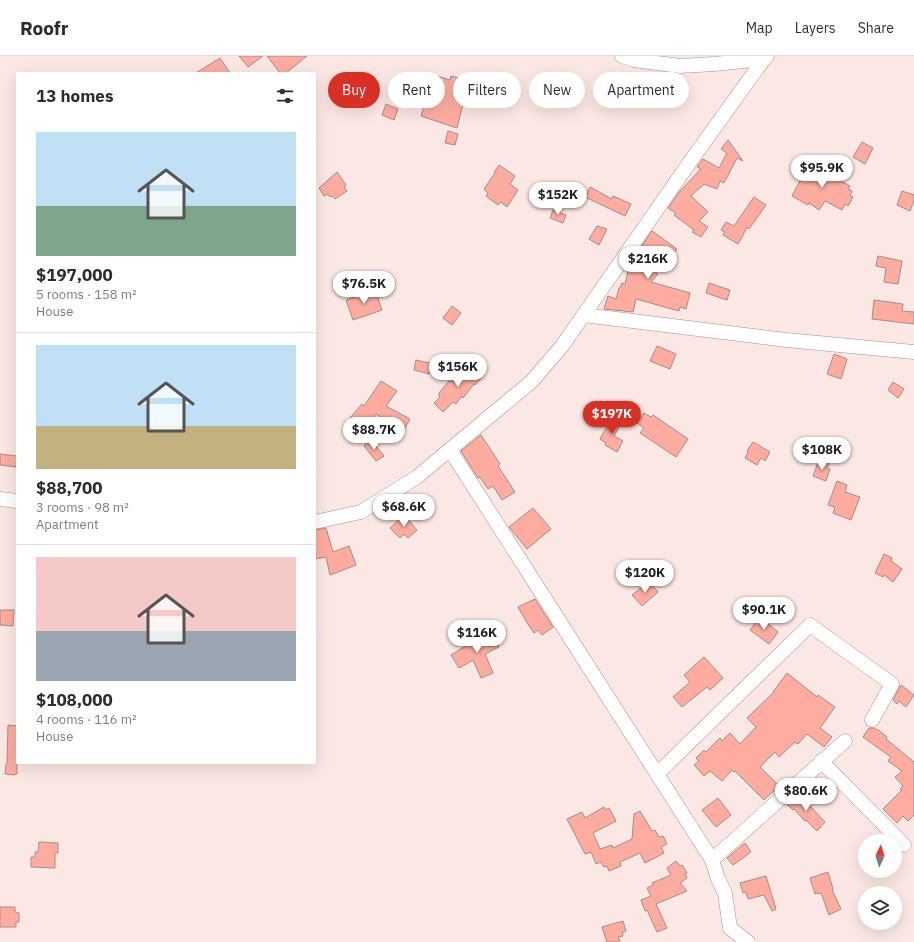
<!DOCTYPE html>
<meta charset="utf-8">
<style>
:root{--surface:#fff;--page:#f2f2f3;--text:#2b2b33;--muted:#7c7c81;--line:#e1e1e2;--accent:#d93025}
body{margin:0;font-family:"IBM Plex Sans",sans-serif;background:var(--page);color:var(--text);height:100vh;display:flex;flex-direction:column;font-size:15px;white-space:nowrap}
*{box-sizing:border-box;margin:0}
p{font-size:13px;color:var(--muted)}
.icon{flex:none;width:22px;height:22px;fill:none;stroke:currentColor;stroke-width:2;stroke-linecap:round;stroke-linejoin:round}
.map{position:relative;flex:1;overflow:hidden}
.drawer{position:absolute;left:16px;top:16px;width:300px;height:692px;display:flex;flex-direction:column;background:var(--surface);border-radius:0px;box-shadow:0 4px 16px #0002}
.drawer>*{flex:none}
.top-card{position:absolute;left:328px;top:16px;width:380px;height:36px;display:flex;gap:8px}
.needle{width:26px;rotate:4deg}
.buttons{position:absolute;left:858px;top:778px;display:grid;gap:8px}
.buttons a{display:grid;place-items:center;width:44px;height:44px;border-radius:50%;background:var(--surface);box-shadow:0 4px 16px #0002;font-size:20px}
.price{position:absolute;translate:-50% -34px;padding:0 9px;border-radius:14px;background:#fff;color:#222;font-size:13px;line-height:26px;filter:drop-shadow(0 1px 2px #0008)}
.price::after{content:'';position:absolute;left:50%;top:24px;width:12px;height:9px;margin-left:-6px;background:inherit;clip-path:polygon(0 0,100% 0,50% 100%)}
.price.current{background:var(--accent);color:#fff}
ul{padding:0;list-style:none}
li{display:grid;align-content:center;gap:8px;height:212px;padding:0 20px}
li+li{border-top:1px solid var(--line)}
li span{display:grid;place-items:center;height:124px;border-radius:0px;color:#555}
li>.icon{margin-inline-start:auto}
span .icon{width:72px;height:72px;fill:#fffc;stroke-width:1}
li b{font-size:17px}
h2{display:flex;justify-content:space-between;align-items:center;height:48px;padding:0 20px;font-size:17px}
.pill{padding:0 14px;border-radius:18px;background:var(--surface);box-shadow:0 4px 16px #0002;font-size:14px;line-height:36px}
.pill.current{background:var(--accent);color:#fff}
header{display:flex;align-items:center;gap:24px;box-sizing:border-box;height:56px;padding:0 20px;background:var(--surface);border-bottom:1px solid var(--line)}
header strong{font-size:19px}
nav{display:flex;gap:22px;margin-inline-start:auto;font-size:14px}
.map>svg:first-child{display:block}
</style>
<header>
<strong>Roofr</strong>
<nav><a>Map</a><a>Layers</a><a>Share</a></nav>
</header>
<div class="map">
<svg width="914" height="886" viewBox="0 0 914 886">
<rect width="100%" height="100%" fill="#fbe7e4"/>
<g fill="#fdac9f" stroke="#a88b86">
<path d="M239,0H263L248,11Z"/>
<path d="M267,0H307L286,17H280Z"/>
<path d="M220,2L230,17H196Z"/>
<path d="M434,19L450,24L451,20L469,25L457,72L421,60Z"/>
<path d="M337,30L354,38L350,46L334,38Z"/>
<path d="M386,48L398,53L394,64L382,59Z"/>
<path d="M448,75L458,78L455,89L445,87Z"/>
<path d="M728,84L743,105L737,102L724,127L720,125L717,133L704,128L691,140L708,156L699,165L708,171L701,181L692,176L694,174L674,159L676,157L668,152L680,135L701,113L697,111L703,103L719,112L727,97L721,93Z"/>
<path d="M862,86L873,92L865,108L853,101Z"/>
<path d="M810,106L814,108V107L831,117L830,119L850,130L848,133L852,135L850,140L853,141L848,150L845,148L842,154L825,145L819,154L809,147L808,149L792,140Z"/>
<path d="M499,109L515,120L510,128L518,134L507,151L501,146L498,149L486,140L488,137L484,133L495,117L494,116Z"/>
<path d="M337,116L346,129L344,131L347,135L335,143L333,140L330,141L328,138L324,140L319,132Z"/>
<path d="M590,131L612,143L613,140L631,148L625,160L585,141Z"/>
<path d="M902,135L914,139V145L910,155L897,149Z"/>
<path d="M754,141L766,149L749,173L747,171L741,183L738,188L723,179L725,176L721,174L726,166L734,170Z"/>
<path d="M553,154L566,159L563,167L550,162Z"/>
<path d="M597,170L607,173L599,189L589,183Z"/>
<path d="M652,175L677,193L672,200L665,196L653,214L658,218L651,226L690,237L686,253L680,251L679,255L636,243L633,256L604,253L608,240L616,243L619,232H620L622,227L625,228L629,211L628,210Z"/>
<path d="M878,200L902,205L898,228L884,226L886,212L876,210Z"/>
<path d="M709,227L730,234L727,244L706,237Z"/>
<path d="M375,234L382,254L353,264L346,244Z"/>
<path d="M874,244L903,248L902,255L914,256V268L872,263Z"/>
<path d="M452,250L461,257L452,269L443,262Z"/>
<path d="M657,290L676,298L670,313L650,305Z"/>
<path d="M834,298L847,303L841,323L827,318Z"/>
<path d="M416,304L434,308L432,316H430L429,318L414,314Z"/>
<path d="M471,309L476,313L477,312L484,319L475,329L474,328L463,342L462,340L456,348L453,346L443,356L434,347L440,341L439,340V337L449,325H453L455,327Z"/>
<path d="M381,325L397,335L386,350L410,363L404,374L376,358L364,373L350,362L362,348L364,350Z"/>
<path d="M893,326L904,333L898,342L888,334Z"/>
<path d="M644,357L651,361L653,359L688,383L676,401L640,377L644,372L637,367Z"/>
<path d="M613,360L622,366L614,380L623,385L617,396L605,389L606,387L600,383Z"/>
<path d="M481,379L500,408L498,410L515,436L502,444L493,430L488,433L480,421L478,422L461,395Z"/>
<path d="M371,384L384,400L376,405L364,390Z"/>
<path d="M753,386L770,396L765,405L761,402L757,409L745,402L748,396L747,395Z"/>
<path d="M0,398L17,400L16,411L0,409Z"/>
<path d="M819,404L829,408L827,412L830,413L826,425L813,420Z"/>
<path d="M837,425L847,429L845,436L860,441L851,464L833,457L835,451L828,449Z"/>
<path d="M533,452L551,473L527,493L509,471Z"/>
<path d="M404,459L417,474L408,482L404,478L400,482L390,472Z"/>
<path d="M326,472L333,496L349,490L356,509L330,519L326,501L315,503V474Z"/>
<path d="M884,498L892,502L891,505L902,513L893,526L884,519L883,521L875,517Z"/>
<path d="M646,528L649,531L652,529L658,536L642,550L632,539Z"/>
<path d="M535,543L553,571L542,579L538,574L534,577L526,565L518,551Z"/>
<path d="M0,554H14L13,570L0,569Z"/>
<path d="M760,561L778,576L769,588L750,574Z"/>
<path d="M491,575L499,591L485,598L493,617L481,622L473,604L459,612L451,599Z"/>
<path d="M704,601L723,622L710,634L707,631L682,651L673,641L690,626L684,619Z"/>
<path d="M787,617L817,641L818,639L835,651L820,672L832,681L824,691L807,678L798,688L795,686L779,701L775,696L760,711L779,730L764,744L735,715L734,716L732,714L722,725L710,715L704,720L694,709L699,705L696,702L704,694L706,696L720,682L722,685L730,677L740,688L756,671L747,662L774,636H773Z"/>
<path d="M901,629L914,639L906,651L899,645L897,648L893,644Z"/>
<path d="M8,669L17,670V718H15V719L5,718L6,708H7Z"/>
<path d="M869,672H874L877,674V673L887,681L886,683L914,706V759L908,765L903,760L897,767L883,753L902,734L900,733L903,730L895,721L902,715L888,705L891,701L863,681Z"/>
<path d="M799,738L825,766L817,775L806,764L805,765L794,753L793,754L787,748Z"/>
<path d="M718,742L731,759L716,771L702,754Z"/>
<path d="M604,751L605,754L609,752L616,765L593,777L600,793L612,789L613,792L632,783L634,758L640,755L652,775L655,774L659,781L663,780L667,788L661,791L664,797L645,807L640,797L620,806L621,810L609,815L607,810L604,811L601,806L596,808L591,796L585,798L567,763L582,756L585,762Z"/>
<path d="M39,786L58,787V797H55V812L31,811V801H35V796H38Z"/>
<path d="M745,787L751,796L733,809L727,802Z"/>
<path d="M676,805L680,810L682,809L687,817L685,818L687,822L680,827L687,835L656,848L667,872L657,876L647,854L645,855L641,844L651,840L647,832L653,829L652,827L671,819L667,812Z"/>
<path d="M828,816L833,833L832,834L841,853L829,859L821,837L815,838L810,822Z"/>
<path d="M766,820L776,853L772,855L764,839L748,843L746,836L743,837L740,827Z"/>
<path d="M0,851H15V856L19,857V866H16V871H0Z"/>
<path d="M623,865L626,875L622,877L623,880L618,881L620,886H607L602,871Z"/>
</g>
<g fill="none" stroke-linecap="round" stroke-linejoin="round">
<g stroke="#ad8f8a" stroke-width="15">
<g id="street">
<path d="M622,0L634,4L680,10L714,8L764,3"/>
<path d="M584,259L786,284L914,296"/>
<path d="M450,394L712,804L718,823L725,837L730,872L748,886"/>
<path d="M0,443L17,445"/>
<path d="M315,466L361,456L417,421L532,325L562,290L692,103L764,3L767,0"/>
<path d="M821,705L904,789"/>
<path d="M657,718L810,569L892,628L872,664"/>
<path d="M712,804L845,685"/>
</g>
</g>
<use href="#street" stroke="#fff" stroke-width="14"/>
</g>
</svg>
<div class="buttons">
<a><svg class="needle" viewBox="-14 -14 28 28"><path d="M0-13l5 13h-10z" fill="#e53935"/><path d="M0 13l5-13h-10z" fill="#7c7c81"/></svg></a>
<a><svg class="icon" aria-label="layers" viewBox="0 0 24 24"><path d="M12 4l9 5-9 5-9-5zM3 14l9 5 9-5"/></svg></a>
</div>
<b class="price" style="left:822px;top:133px">$95.9K</b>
<b class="price" style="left:558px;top:160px">$152K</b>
<b class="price" style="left:648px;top:224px">$216K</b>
<b class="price" style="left:364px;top:249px">$76.5K</b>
<b class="price" style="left:458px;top:332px">$156K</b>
<b class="price current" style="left:612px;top:379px">$197K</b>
<b class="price" style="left:374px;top:395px">$88.7K</b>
<b class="price" style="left:822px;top:415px">$108K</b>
<b class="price" style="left:404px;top:472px">$68.6K</b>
<b class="price" style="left:645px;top:538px">$120K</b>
<b class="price" style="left:764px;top:575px">$90.1K</b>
<b class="price" style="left:477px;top:598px">$116K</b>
<b class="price" style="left:806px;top:756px">$80.6K</b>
<div class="top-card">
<a class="pill current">Buy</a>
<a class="pill">Rent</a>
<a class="pill">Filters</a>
<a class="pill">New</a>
<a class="pill">Apartment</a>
</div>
<section class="drawer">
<h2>13 homes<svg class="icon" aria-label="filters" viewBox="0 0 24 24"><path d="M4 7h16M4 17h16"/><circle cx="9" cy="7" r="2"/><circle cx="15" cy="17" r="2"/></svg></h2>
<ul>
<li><span style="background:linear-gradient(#bfe0f5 60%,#7fa58c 0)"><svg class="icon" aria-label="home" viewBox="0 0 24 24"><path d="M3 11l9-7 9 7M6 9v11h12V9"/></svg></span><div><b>$197,000</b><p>5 rooms · 158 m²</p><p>House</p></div></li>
<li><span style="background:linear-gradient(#bfe0f5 65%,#c2b280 0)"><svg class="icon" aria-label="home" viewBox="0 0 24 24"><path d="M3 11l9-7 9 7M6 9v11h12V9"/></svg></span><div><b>$88,700</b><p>3 rooms · 98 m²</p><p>Apartment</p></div></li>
<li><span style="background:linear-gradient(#f6c9c9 60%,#9aa5b1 0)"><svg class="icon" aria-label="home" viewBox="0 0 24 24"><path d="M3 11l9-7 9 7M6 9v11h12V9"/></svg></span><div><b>$108,000</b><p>4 rooms · 116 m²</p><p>House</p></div></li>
</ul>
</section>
</div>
